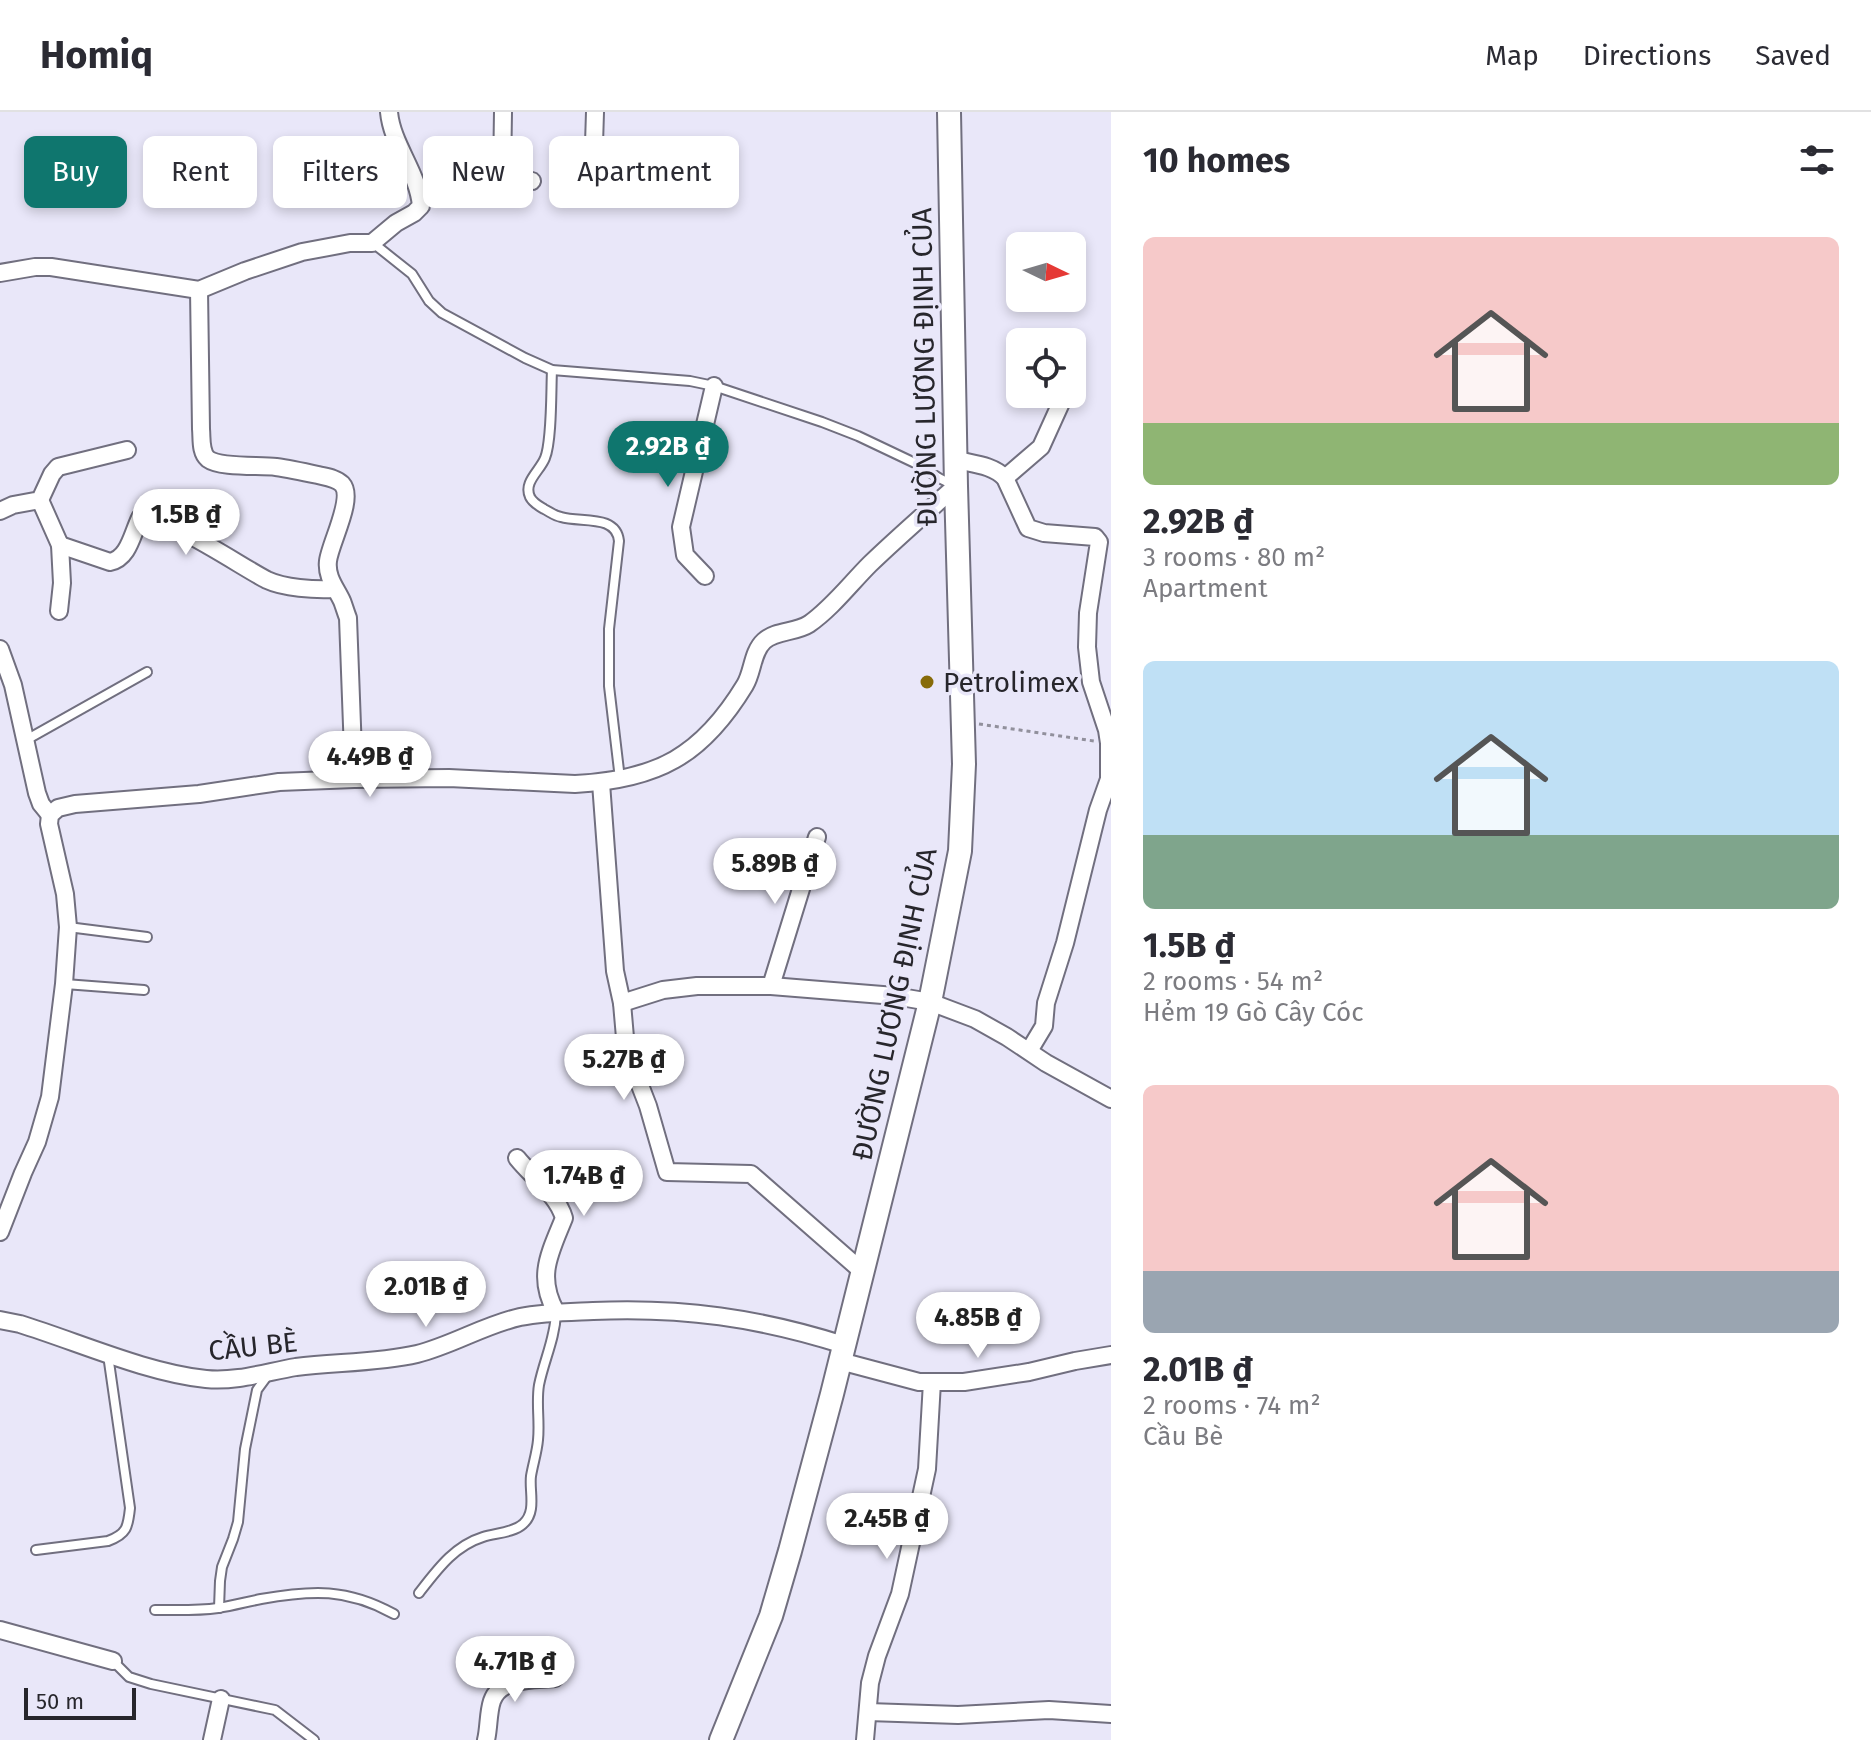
<!DOCTYPE html>
<meta charset="utf-8">
<style>
:root{--surface:#fff;--page:#f7f7f7;--text:#2b2b33;--muted:#7c7c81;--line:#e1e1e2;--accent:#0f766e}
body{margin:0;font-family:"Fira Sans",sans-serif;background:var(--page);color:var(--text);height:100vh;display:flex;flex-direction:column;font-size:30px;white-space:nowrap}
*{box-sizing:border-box;margin:0}
p{font-size:26px;color:var(--muted)}
.icon{flex:none;width:44px;height:44px;fill:none;stroke:currentColor;stroke-width:2;stroke-linecap:round;stroke-linejoin:round}
.map{position:relative;flex:1;overflow:hidden}
.sheet{display:flex;flex-direction:column;background:var(--surface);width:760px}
.sheet>*{flex:none}
.top-card{position:absolute;left:24px;top:24px;width:760px;height:72px;display:flex;gap:16px}
.needle{width:52px;rotate:95deg}
.buttons{position:absolute;left:1006px;top:120px;display:grid;gap:16px}
.buttons a{display:grid;place-items:center;width:80px;height:80px;border-radius:12px;background:var(--surface);box-shadow:0 4px 12px #0003;font-size:40px}
.scale{position:absolute;left:24px;bottom:20px;width:112px;box-sizing:border-box;padding-left:8px;border:4px solid #27262c;border-top:0;font-size:22px;line-height:28px;white-space:nowrap;color:#27262c;-webkit-text-stroke:6px #e9e7f9;paint-order:stroke}
.price{position:absolute;translate:-50% -68px;padding:0 18px;border-radius:28px;background:#fff;color:#222;font-size:26px;line-height:52px;filter:drop-shadow(0 2px 4px #0008)}
.price::after{content:'';position:absolute;left:50%;top:48px;width:24px;height:18px;margin-left:-12px;background:inherit;clip-path:polygon(0 0,100% 0,50% 100%)}
.price.current{background:var(--accent);color:#fff}
ul{padding:0;list-style:none}
li{display:grid;align-content:center;gap:16px;height:424px;padding:0 32px}
li span{display:grid;place-items:center;height:248px;border-radius:12px;color:#555}
li>.icon{margin-inline-start:auto}
span .icon{width:144px;height:144px;fill:#fffc;stroke-width:1}
li b{font-size:34px}
h2{display:flex;justify-content:space-between;align-items:center;height:96px;padding:0 32px;font-size:34px}
.tag{padding:0 28px;border-radius:12px;background:var(--surface);box-shadow:0 4px 12px #0003;font-size:28px;line-height:72px}
.tag.current{background:var(--accent);color:#fff}
header{display:flex;align-items:center;gap:48px;box-sizing:border-box;height:112px;padding:0 40px;background:var(--surface);border-bottom:2px solid var(--line)}
header strong{font-size:38px}
nav{display:flex;gap:44px;margin-inline-start:auto;font-size:28px}
main{display:flex;flex:1;min-height:0}
.map>svg:first-child{display:block}
</style>
<header>
<strong>Homiq</strong>
<nav><a>Map</a><a>Directions</a><a>Saved</a></nav>
</header>
<main>
<div class="map">
<svg width="1111" height="1628" viewBox="0 0 1111 1628">
<rect width="100%" height="100%" fill="#e9e7f9"/>
<g fill="none" stroke-linecap="round" stroke-linejoin="round">
<g stroke="#716f7f" stroke-width="12">
<g id="lane">
<path d="M373,131L412,162L429,189L442,201L525,246L552,258L690,269L714,274L822,310L858,324L917,352L939,366L953,373"/>
<path d="M552,258C551,278 552,329 545,346C540,359 523,370 530,385C533,391 539,394 544,397C550,400 555,404 561,405C581,411 616,402 619,429L609,517V574L620,667"/>
<path d="M26,628L147,560"/>
<path d="M68,815L147,825"/>
<path d="M65,872L144,878"/>
<path d="M36,1438L108,1429C127,1422 128,1415 130,1396L108,1243"/>
<path d="M419,1481C437,1458 454,1434 483,1425C495,1421 513,1421 523,1412C537,1400 529,1379 531,1364C533,1352 537,1340 538,1328C540,1309 536,1291 539,1273C544,1248 555,1227 556,1201"/>
<path d="M219,1496L220,1469L222,1455L233,1427L238,1410L245,1337L257,1278L268,1263"/>
<path d="M155,1498C176,1498 197,1499 218,1496C232,1494 246,1490 261,1487C312,1478 347,1476 394,1502"/>
<path d="M113,1549L129,1565L151,1572L275,1598L314,1628"/>
</g>
</g>
<g stroke="#716f7f" stroke-width="20">
<g id="street">
<path d="M503,0L502,64L532,69"/>
<path d="M594,32L595,0"/>
<path d="M0,161L35,155H51L199,178L245,159L302,140L350,131H372L396,111L414,101L421,94C418,60 392,33 389,0"/>
<path d="M199,178L201,317C202,327 200,340 208,347C220,356 259,353 276,355C290,357 304,360 318,363C326,365 336,366 342,372C355,386 330,431 328,449C326,465 336,476 342,489C344,494 346,501 348,506L354,667"/>
<path d="M1066,226V230"/>
<path d="M957,348C973,352 993,353 1005,366L1028,416L1044,421L1095,425L1099,430L1088,501L1087,535L1091,570L1107,618L1109,631V667L1098,698L1065,831L1046,891L1044,914L1029,939"/>
<path d="M1005,366L1041,335L1065,282"/>
<path d="M40,388L60,433L62,471L59,499"/>
<path d="M0,399L13,393L40,388L52,362L58,355L127,338"/>
<path d="M60,433L110,450C129,446 132,422 140,406C163,401 243,456 267,468C284,476 314,478 334,477"/>
<path d="M705,464L685,443L681,415L714,274"/>
<path d="M0,537L13,573L37,681L41,692L50,703"/>
<path d="M601,671L615,859L622,891L626,937L648,994L667,1060L751,1062L863,1160"/>
<path d="M771,874L817,725"/>
<path d="M622,891L663,878L697,874H771L895,884L930,890L975,907L1007,925L1046,951L1111,987"/>
<path d="M517,1046C532,1065 557,1082 564,1106C550,1141 536,1164 556,1200"/>
<path d="M0,1120L23,1061L37,1030L50,985L64,872L68,815L65,782L49,712L50,703L58,696L75,692L199,682L279,670L354,667L449,666L575,672C657,668 702,644 745,573C753,560 752,540 764,529C776,518 795,521 809,512C832,496 850,472 870,452C898,425 927,400 956,374"/>
<path d="M0,1208L20,1212C78,1230 147,1261 206,1267C237,1270 266,1260 296,1255C336,1250 378,1251 417,1242C453,1233 484,1213 520,1205C544,1200 568,1200 593,1199C682,1195 759,1206 844,1233"/>
<path d="M840,1249L919,1270H964L1029,1260L1075,1249L1111,1243"/>
<path d="M0,1518L113,1549"/>
<path d="M868,1600L958,1603L1049,1598L1111,1602"/>
<path d="M212,1628L221,1587"/>
<path d="M486,1628C489,1616 488,1601 492,1589C500,1565 534,1568 555,1566"/>
<path d="M865,1628L870,1571L877,1544L900,1482L927,1357L932,1270"/>
</g>
</g>
<g stroke="#716f7f" stroke-width="26">
<path id="secondary" d="M721,1628L771,1504L790,1439L832,1282L930,890L960,739L964,652L956,374L949,0"/>
</g>
<path stroke="#91909c" stroke-width="3" stroke-dasharray="4 4" stroke-linecap="butt" d="M979,612L1094,629"/>
<use href="#lane" stroke="#fff" stroke-width="8"/>
<use href="#street" stroke="#fff" stroke-width="16"/>
<use href="#secondary" stroke="#fff" stroke-width="22"/>
</g>
<circle fill="#876b09" stroke="#e9e7f9" stroke-width="3" cx="927" cy="570" r="8"/>
<g text-anchor="middle" stroke-width="7" stroke-linejoin="round" paint-order="stroke">
<g font-size="28" fill="#27262c" stroke="#e9e7f9">
<text transform="translate(924 255) rotate(-91)" y="10">ĐƯỜNG LƯƠNG ĐỊNH CỦA</text>
<text transform="translate(894 892) rotate(-78)" y="10">ĐƯỜNG LƯƠNG ĐỊNH CỦA</text>
<text transform="translate(253 1234) rotate(-6)" y="10">CẦU BÈ</text>
</g>
<g font-size="28" fill="#27262c" stroke="#e9e7f9" text-anchor="start">
<text x="943" y="580">Petrolimex</text>
</g>
</g>
</svg>
<div class="buttons">
<a><svg class="needle" viewBox="-14 -14 28 28"><path d="M0-13l5 13h-10z" fill="#e53935"/><path d="M0 13l5-13h-10z" fill="#7c7c81"/></svg></a>
<a><svg class="icon" aria-label="locate" viewBox="0 0 24 24"><circle cx="12" cy="12" r="6"/><path d="M12 2v4M12 18v4M2 12h4M18 12h4"/></svg></a>
</div>
<div class="scale">50 m</div>
<b class="price current" style="left:668px;top:377px">2.92B ₫</b>
<b class="price" style="left:186px;top:445px">1.5B ₫</b>
<b class="price" style="left:370px;top:687px">4.49B ₫</b>
<b class="price" style="left:775px;top:794px">5.89B ₫</b>
<b class="price" style="left:624px;top:990px">5.27B ₫</b>
<b class="price" style="left:584px;top:1106px">1.74B ₫</b>
<b class="price" style="left:426px;top:1217px">2.01B ₫</b>
<b class="price" style="left:978px;top:1248px">4.85B ₫</b>
<b class="price" style="left:887px;top:1449px">2.45B ₫</b>
<b class="price" style="left:515px;top:1592px">4.71B ₫</b>
<div class="top-card">
<a class="tag current">Buy</a>
<a class="tag">Rent</a>
<a class="tag">Filters</a>
<a class="tag">New</a>
<a class="tag">Apartment</a>
</div>
</div>
<section class="sheet">
<h2>10 homes<svg class="icon" aria-label="filters" viewBox="0 0 24 24"><path d="M4 7h16M4 17h16"/><circle cx="9" cy="7" r="2"/><circle cx="15" cy="17" r="2"/></svg></h2>
<ul>
<li><span style="background:linear-gradient(#f6c9c9 75%,#8fb573 0)"><svg class="icon" aria-label="home" viewBox="0 0 24 24"><path d="M3 11l9-7 9 7M6 9v11h12V9"/></svg></span><div><b>2.92B ₫</b><p>3 rooms · 80 m²</p><p>Apartment</p></div></li>
<li><span style="background:linear-gradient(#bfe0f5 70%,#7fa58c 0)"><svg class="icon" aria-label="home" viewBox="0 0 24 24"><path d="M3 11l9-7 9 7M6 9v11h12V9"/></svg></span><div><b>1.5B ₫</b><p>2 rooms · 54 m²</p><p>Hẻm 19 Gò Cây Cóc</p></div></li>
<li><span style="background:linear-gradient(#f6c9c9 75%,#9aa5b1 0)"><svg class="icon" aria-label="home" viewBox="0 0 24 24"><path d="M3 11l9-7 9 7M6 9v11h12V9"/></svg></span><div><b>2.01B ₫</b><p>2 rooms · 74 m²</p><p>Cầu Bè</p></div></li>
</ul>
</section>
</main>
